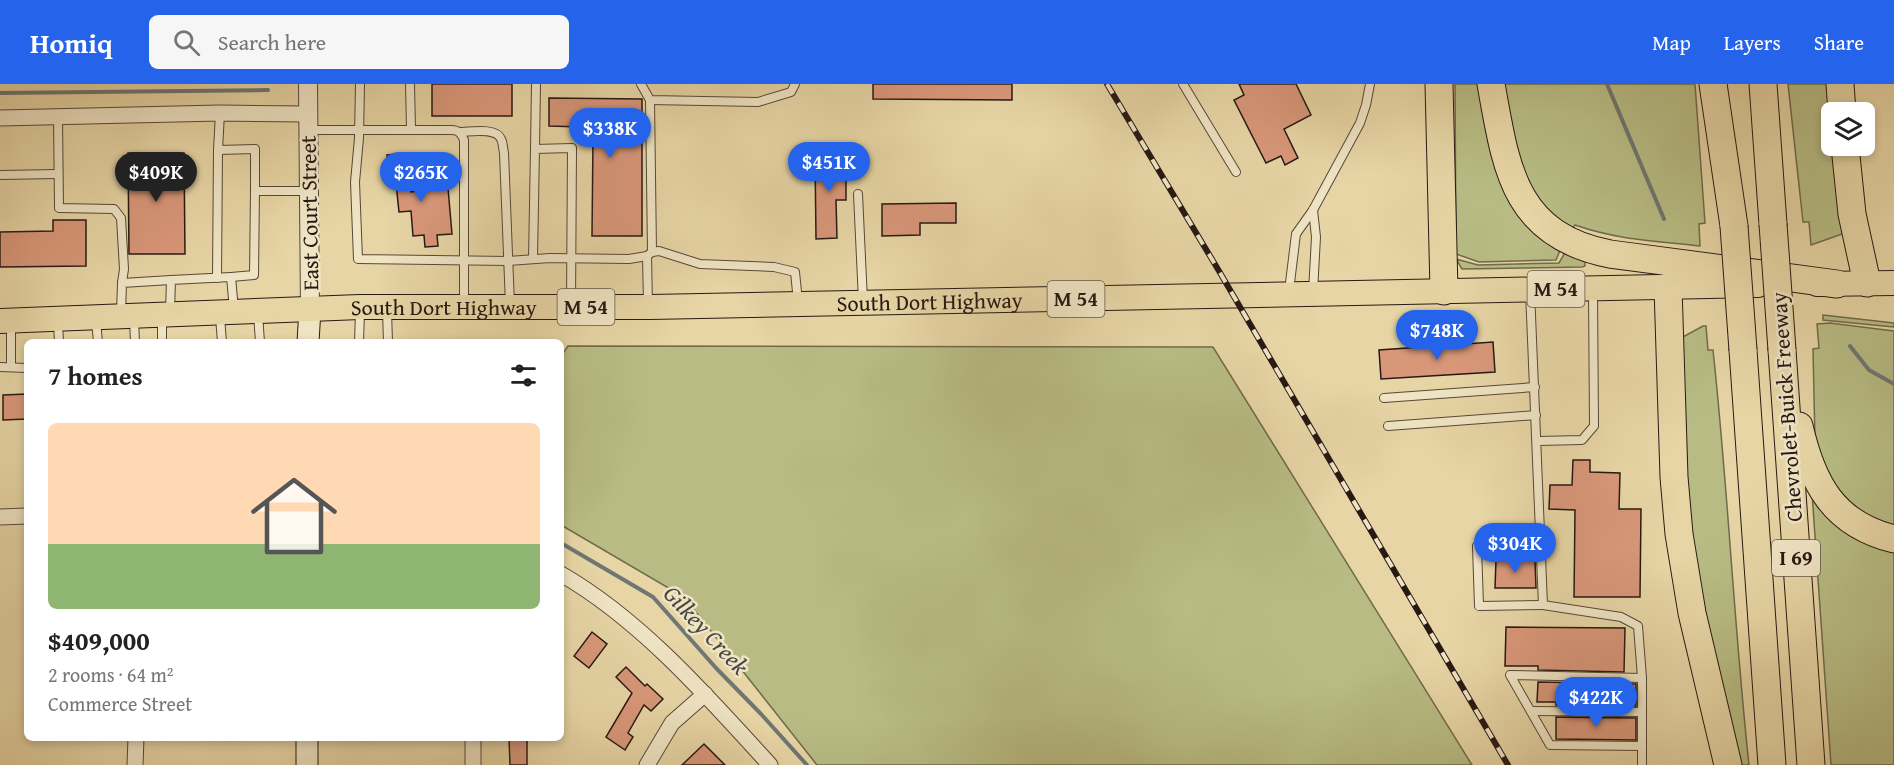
<!DOCTYPE html>
<meta charset="utf-8">
<style>
:root{--surface:#fff;--page:#f6f6f6;--text:#222;--muted:#767676;--accent:#2563eb}
body{margin:0;font-family:"Gentium Book Plus",serif;background:var(--page);color:var(--text);height:100vh;display:flex;flex-direction:column;font-size:22px;white-space:nowrap}
*{box-sizing:border-box;margin:0}
p{font-size:20px;color:var(--muted)}
.icon{flex:none;width:33px;height:33px;fill:none;stroke:currentColor;stroke-width:2;stroke-linecap:round;stroke-linejoin:round}
.map{position:relative;flex:1;overflow:hidden}
.sheet{position:absolute;left:24px;top:255px;width:540px;height:402px;display:flex;flex-direction:column;background:var(--surface);border-radius:9px;box-shadow:0 3px 9px #0003}
.sheet>*{flex:none}
.fabs{position:absolute;left:1821px;top:18px;display:grid;gap:12px}
.fabs a{display:grid;place-items:center;width:54px;height:54px;border-radius:9px;background:var(--surface);box-shadow:0 3px 9px #0003;font-size:30px}
.price{position:absolute;translate:-50% -51px;padding:0 14px;border-radius:21px;background:var(--accent);color:#fff;font-size:20px;line-height:39px;filter:drop-shadow(0 2px 3px #0008)}
.price::after{content:'';position:absolute;left:50%;top:36px;width:18px;height:14px;margin-left:-9px;background:inherit;clip-path:polygon(0 0,100% 0,50% 100%)}
.price.current{background:#222;color:#fff}
ul{padding:0;list-style:none}
li{display:grid;align-content:center;gap:12px;height:318px;padding:0 24px}
li span{display:grid;place-items:center;height:186px;border-radius:9px;color:#555}
li>.icon{margin-inline-start:auto}
span .icon{width:108px;height:108px;fill:#fffc;stroke-width:1}
li b{font-size:26px}
h2{display:flex;justify-content:space-between;align-items:center;height:72px;padding:0 24px;font-size:26px}
header{display:flex;align-items:center;gap:36px;box-sizing:border-box;height:84px;padding:0 30px;background:var(--accent);color:#fff}
header strong{font-size:28px}
nav{display:flex;gap:33px;margin-inline-start:auto;font-size:21px}
.search{width:420px;height:54px;background:var(--page);display:flex;align-items:center;gap:15px;box-sizing:border-box;padding:0 21px;border-radius:9px;color:var(--muted);font-size:22px}
.map>svg:first-child{display:block}
</style>
<header>
<strong>Homiq</strong>
<div class="search"><svg class="icon" aria-label="search" viewBox="0 0 24 24"><circle cx="10" cy="10" r="6"/><path d="M15 15l6 6"/></svg>Search here</div>
<nav><a>Map</a><a>Layers</a><a>Share</a></nav>
</header>
<div class="map">
<svg width="1894" height="681" viewBox="0 0 1894 681">
<rect width="100%" height="100%" fill="#e7d5a5"/>
<filter id="stains"><feTurbulence type="fractalNoise" baseFrequency=".00333" numOctaves="4"/><feColorMatrix values="0 0 0 0 .2 0 0 0 0 .09 0 0 0 0 .02 0 0 0 .5 -.17"/></filter>
<radialGradient id="worn" r=".72"><stop offset=".6" stop-color="#630" stop-opacity="0"/><stop offset="1" stop-color="#630" stop-opacity=".3"/></radialGradient>
<g fill="#b8bc84" stroke="#706a4c" stroke-width="1.5">
<path d="M1455,0H1483L1493,51L1561,164L1556,176L1479,178L1456,170Z"/>
<path d="M1502,0H1695L1705,139L1699,140L1700,162C1656,157 1618,156 1575,141L1571,147L1548,130L1522,89Z"/>
<path d="M1788,0H1830L1832,62H1835L1845,149L1811,161L1809,138H1803Z"/>
<path d="M1566,167L1585,175V182L1582,183L1462,185L1456,175L1478,181L1559,179Z"/>
<path d="M1823,231L1894,239V243L1823,236Z"/>
<path d="M1830,239L1894,247V443L1854,425L1832,402L1815,357L1813,265L1819,264L1817,240Z"/>
<path d="M1703,242H1706L1708,266H1713C1728,404 1734,543 1749,681H1736L1686,442L1681,254Z"/>
<path d="M568,262L1213,263L1472,681H817L684,513L561,441V272Z"/>
<path d="M1812,409L1894,464V681H1831Z"/>
</g>
<g fill="none" stroke-linecap="round" stroke-linejoin="round">
<g stroke="#6e7773" stroke-width="4">
<path d="M1607,0L1664,135"/>
<path d="M0,9L268,6"/>
<path d="M1850,262L1869,286L1894,300"/>
<path d="M561,459L653,513L716,584L761,630L807,681"/>
</g>
</g>
<g fill="#d89779" stroke="#271913" stroke-width="1.5">
<rect x="432" y="0" width="80" height="32"/>
<path d="M873,0H1012V16L873,15Z"/>
<path d="M1239,0H1296L1311,31L1284,45L1298,74L1285,81L1281,72L1266,79L1234,16L1244,11Z"/>
<path d="M549,14L642,15V152H592L593,54H582V43L549,42Z"/>
<path d="M128,69H184L185,170H129Z"/>
<path d="M408,69L411,108L448,104L452,150L437,151L438,162L425,163L424,151L413,152L411,127L399,128L395,90H389L387,71Z"/>
<path d="M846,70V116H836L837,154L816,155L815,71Z"/>
<path d="M956,119V139H920V151L882,152V120Z"/>
<path d="M53,136H86V182L0,183V148L53,147Z"/>
<path d="M1493,258L1495,288L1381,295L1379,266Z"/>
<path d="M27,310V335L3,336V311Z"/>
<path d="M1573,376H1590V388L1620,389L1619,425H1641L1640,513H1574L1575,426L1549,425L1550,401H1572Z"/>
<path d="M1496,476L1535,477L1536,504H1495Z"/>
<path d="M1506,543L1625,544L1624,588L1538,586V582H1505Z"/>
<path d="M592,548L607,560L589,584L574,572Z"/>
<path d="M626,583L645,602L647,600L663,615L651,627L644,621L628,649L633,653L625,666L606,653L632,609L616,593Z"/>
<path d="M1538,598L1636,600V622L1556,621V618H1537Z"/>
<path d="M1556,633L1636,634V656L1556,655Z"/>
<path d="M509,654H527V681H510Z"/>
<path d="M704,660L725,681H682Z"/>
</g>
<g fill="none" stroke-linecap="round" stroke-linejoin="round">
<g stroke="#574838" stroke-width="10">
<g id="service">
<path d="M360,0L359,54L355,98L358,175L508,177L550,174L629,175L647,172L652,168L659,167L700,180L774,183L795,188L798,218"/>
<path d="M410,0L411,45"/>
<path d="M641,0L650,16L758,18L791,8L795,0"/>
<path d="M1183,0L1236,88"/>
<path d="M650,16L652,168"/>
<path d="M220,29L218,66L255,65V107"/>
<path d="M58,33L59,124L114,125L121,134L124,185L122,199"/>
<path d="M309,46H451C459,46 461,49 464,56V220"/>
<path d="M460,48C470,48 496,43 501,55C503,58 503,65 504,69L510,221"/>
<path d="M535,65L536,0"/>
<path d="M0,91L57,90"/>
<path d="M858,110L863,217"/>
<path d="M1313,126L1316,153L1313,208"/>
<path d="M647,172L648,221"/>
<path d="M533,175L535,65L572,64L571,221"/>
<path d="M231,193L254,191L255,107H309"/>
<path d="M217,194L218,66"/>
<path d="M1289,207L1296,150L1313,126L1360,39L1366,21L1370,0"/>
<path d="M1530,207L1543,521L1621,533L1638,542L1642,594V681"/>
<path d="M387,227L388,258"/>
<path d="M170,228L171,196L231,193L234,226"/>
<path d="M121,230L122,199L171,196"/>
<path d="M258,230L260,258"/>
<path d="M162,233V258"/>
<path d="M220,233L222,258"/>
<path d="M134,236L135,258"/>
<path d="M96,237L98,258"/>
<path d="M58,239L59,258"/>
<path d="M11,240V283"/>
<path d="M359,258L360,227"/>
<path d="M0,283L27,284"/>
<path d="M1384,314L1535,303"/>
<path d="M1388,342L1536,331"/>
<path d="M1538,357L1582,356L1594,342L1593,208"/>
<path d="M1541,461L1477,462L1479,522L1543,521"/>
<path d="M1642,594L1510,591L1550,661L1642,662"/>
<path d="M1531,627L1642,628"/>
</g>
</g>
<g stroke="#574838" stroke-width="17">
<g id="minor">
<path d="M0,34L220,29L308,30"/>
<path d="M0,433L27,432"/>
<path d="M561,490C641,536 708,613 770,681"/>
<path d="M135,681L136,654"/>
<path d="M473,681V654"/>
<path d="M647,681L672,639L705,610"/>
</g>
</g>
<g stroke="#574838" stroke-width="20">
<path id="tertiary" d="M308,0L310,225"/>
</g>
<g stroke="#271913" stroke-width="23">
<g id="secondary">
<path d="M308,258L310,225"/>
<path d="M307,681V654"/>
</g>
</g>
<g stroke="#271913" stroke-width="26">
<g id="primary">
<path d="M1817,200L1894,199"/>
<path id="s1" d="M0,237L360,223H650L1758,201"/>
</g>
</g>
<g stroke="#271913" stroke-width="29">
<g id="motorway">
<path d="M1439,0L1444,207"/>
<path d="M1491,0C1506,83 1513,151 1610,170L1837,200"/>
<path d="M1713,0L1734,142"/>
<path d="M1763,0L1773,140"/>
<path d="M1840,0L1842,28"/>
<path d="M1845,62L1852,130L1867,199"/>
<path d="M1668,203L1674,393L1679,450L1692,529L1728,681"/>
<path d="M1743,266L1772,681"/>
<path d="M1782,266L1811,681"/>
<path d="M1799,342C1812,399 1833,440 1894,455"/>
</g>
</g>
<use href="#service" stroke="#efe4c4" stroke-width="8"/>
<use href="#minor" stroke="#efe4c4" stroke-width="15"/>
<use href="#tertiary" stroke="#efe4c4" stroke-width="18"/>
<use href="#secondary" stroke="#efe4c4" stroke-width="21"/>
<use href="#primary" stroke="#e7d5a5" stroke-width="24"/>
<use href="#motorway" stroke="#e7d5a5" stroke-width="27"/>
<g stroke="#271913" stroke-width="6">
<path id="rail" d="M1107,0L1219,187L1508,681"/>
</g>
<use href="#rail" stroke="#efe4c4" stroke-width="4" stroke-dasharray="11" stroke-linecap="butt"/>
<g stroke="#271913" stroke-width="29" stroke-linecap="butt">
<g id="motorway-bridge">
<path d="M1773,140L1782,266"/>
<path d="M1734,142L1743,266"/>
</g>
</g>
<use href="#motorway-bridge" stroke="#e7d5a5" stroke-width="27"/>
</g>
<g text-anchor="middle" stroke-width="5" stroke-linejoin="round" paint-order="stroke">
<g fill="#efe4c4" stroke="#635648" stroke-width="1.5">
<rect x="1527.5" y="187" width="57" height="36" rx="4.5"/>
<rect x="1047.5" y="197" width="57" height="36" rx="4.5"/>
<rect x="557.5" y="205" width="57" height="36" rx="4.5"/>
<rect x="1772" y="456" width="48" height="36" rx="4.5"/>
</g>
<g font-size="21" font-weight="bold" fill="#271913">
<text x="1556" y="212">M 54</text>
<text x="1076" y="222">M 54</text>
<text x="586" y="230">M 54</text>
<text x="1796" y="481">I 69</text>
</g>
<g font-size="22" fill="#271913" stroke="#efe4c4">
<text transform="translate(309 129) rotate(-91)" y="8">East Court Street</text>
<text dy="8" stroke="none"><textPath href="#s1" startOffset="930">South Dort Highway</textPath></text>
<text dy="8" stroke="none"><textPath href="#s1" startOffset="444">South Dort Highway</textPath></text>
<text transform="translate(1786 323) rotate(-94)" y="8">Chevrolet-Buick Freeway</text>
</g>
<g font-size="24" font-style="italic" fill="#4b4843" stroke="#efe4c4">
<text transform="translate(706 546) rotate(47)" y="8">Gilkey Creek</text>
</g>
</g>
<rect width="100%" height="100%" filter="url(#stains)"/>
<rect width="100%" height="100%" fill="url(#worn)"/>
</svg>
<div class="fabs">
<a><svg class="icon" aria-label="layers" viewBox="0 0 24 24"><path d="M12 4l9 5-9 5-9-5zM3 14l9 5 9-5"/></svg></a>
</div>
<b class="price" style="left:610px;top:75px">$338K</b>
<b class="price" style="left:829px;top:109px">$451K</b>
<b class="price current" style="left:156px;top:119px">$409K</b>
<b class="price" style="left:421px;top:119px">$265K</b>
<b class="price" style="left:1437px;top:277px">$748K</b>
<b class="price" style="left:1515px;top:490px">$304K</b>
<b class="price" style="left:1596px;top:644px">$422K</b>
<section class="sheet">
<h2>7 homes<svg class="icon" aria-label="filters" viewBox="0 0 24 24"><path d="M4 7h16M4 17h16"/><circle cx="9" cy="7" r="2"/><circle cx="15" cy="17" r="2"/></svg></h2>
<ul>
<li><span style="background:linear-gradient(#ffd9b3 65%,#8fb573 0)"><svg class="icon" aria-label="home" viewBox="0 0 24 24"><path d="M3 11l9-7 9 7M6 9v11h12V9"/></svg></span><div><b>$409,000</b><p>2 rooms · 64 m²</p><p>Commerce Street</p></div></li>
</ul>
</section>
</div>
